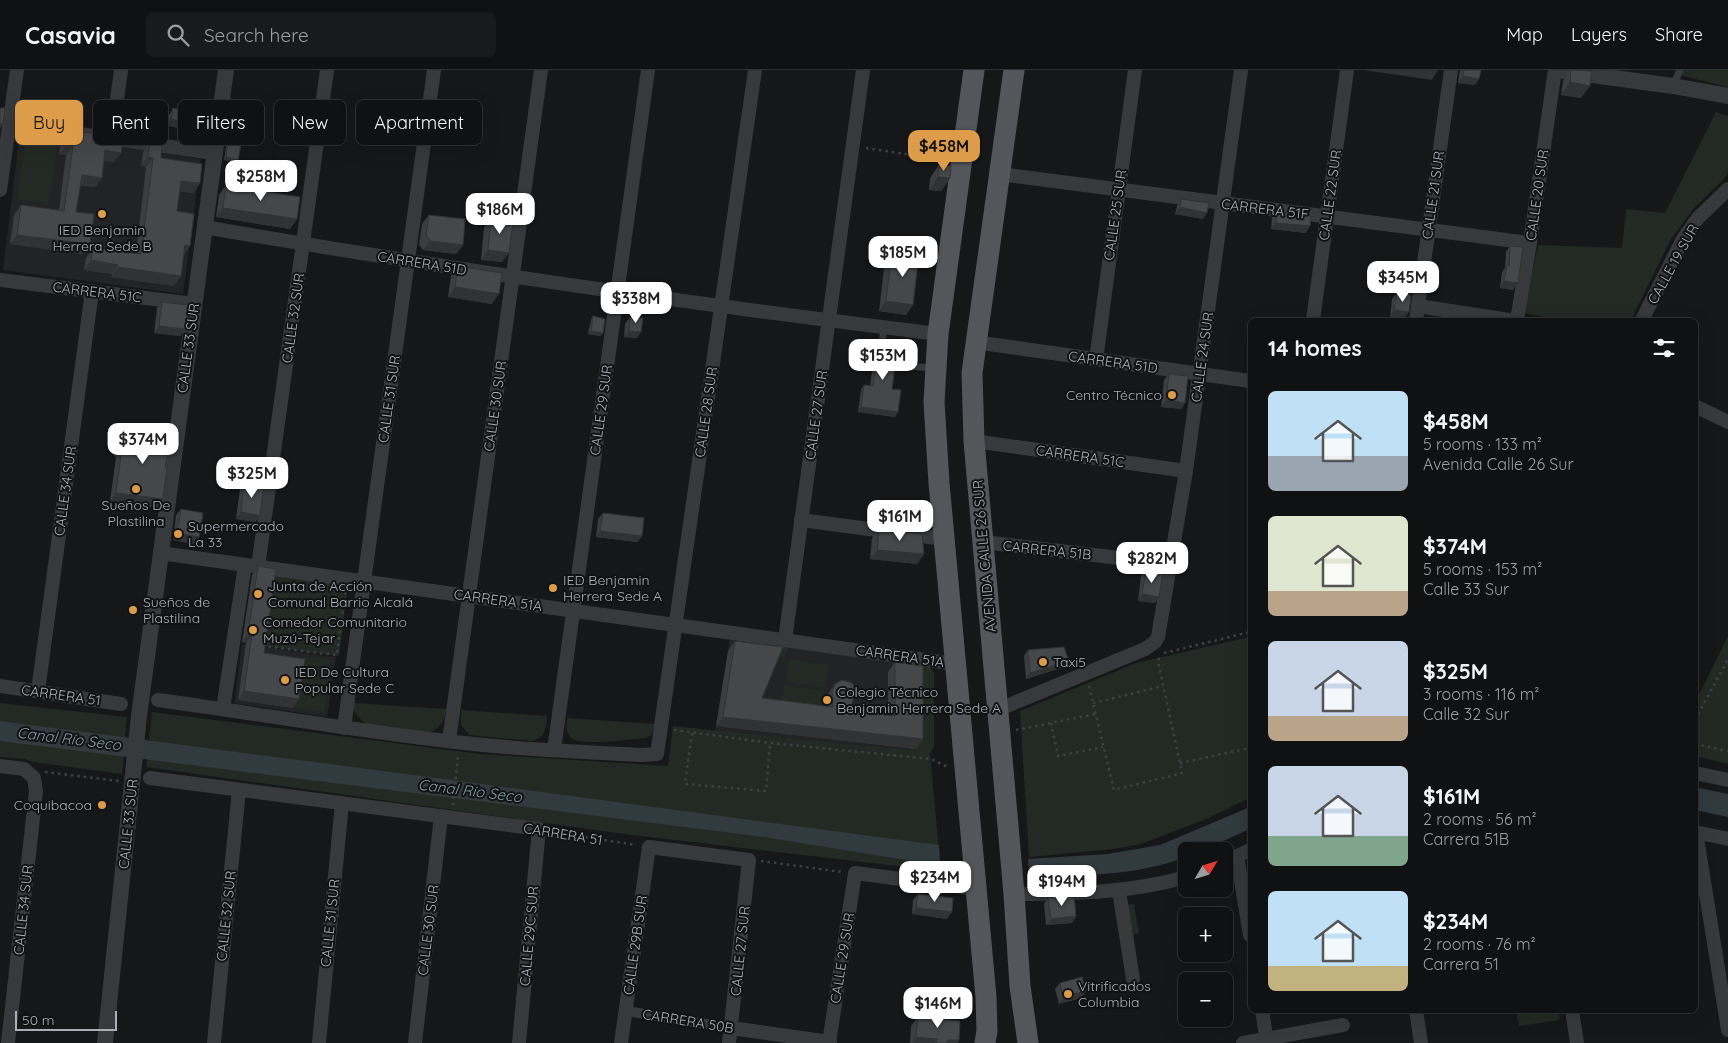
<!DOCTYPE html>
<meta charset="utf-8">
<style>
:root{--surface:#101112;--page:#191a1b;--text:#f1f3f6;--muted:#9c9d9f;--line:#303132;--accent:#dd9c4a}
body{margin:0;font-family:Quicksand,sans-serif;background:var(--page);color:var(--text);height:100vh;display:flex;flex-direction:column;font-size:19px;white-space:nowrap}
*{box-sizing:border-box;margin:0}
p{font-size:16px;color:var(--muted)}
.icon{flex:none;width:28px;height:28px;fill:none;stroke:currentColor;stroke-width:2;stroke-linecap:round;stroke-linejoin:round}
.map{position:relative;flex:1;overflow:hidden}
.panel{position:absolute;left:1248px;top:248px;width:450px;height:695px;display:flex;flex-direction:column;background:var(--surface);border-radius:8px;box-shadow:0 5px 20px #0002,0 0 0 1px var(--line)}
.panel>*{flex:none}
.guide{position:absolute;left:15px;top:30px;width:475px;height:45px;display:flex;gap:10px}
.needle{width:32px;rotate:52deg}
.buttons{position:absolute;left:1178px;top:772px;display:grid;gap:10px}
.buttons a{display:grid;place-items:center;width:55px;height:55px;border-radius:8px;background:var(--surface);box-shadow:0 5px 20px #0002,0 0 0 1px var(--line);font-size:25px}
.scale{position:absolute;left:15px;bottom:12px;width:102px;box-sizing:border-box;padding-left:5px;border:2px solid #aaafb6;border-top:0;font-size:14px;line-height:18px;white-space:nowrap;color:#aaafb6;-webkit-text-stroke:4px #111213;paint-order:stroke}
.price{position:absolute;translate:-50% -42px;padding:0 11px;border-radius:10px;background:#fff;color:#222;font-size:16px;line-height:32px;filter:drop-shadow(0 1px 2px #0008)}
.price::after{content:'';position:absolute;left:50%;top:30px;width:15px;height:11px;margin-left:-8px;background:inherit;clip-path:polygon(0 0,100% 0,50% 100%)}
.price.active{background:var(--accent);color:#111}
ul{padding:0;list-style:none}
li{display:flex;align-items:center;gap:15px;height:125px;padding:0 20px}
li span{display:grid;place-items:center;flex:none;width:140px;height:100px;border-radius:8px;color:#555}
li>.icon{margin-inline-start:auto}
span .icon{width:60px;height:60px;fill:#fffc;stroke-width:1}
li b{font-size:21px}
h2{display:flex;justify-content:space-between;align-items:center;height:60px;padding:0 20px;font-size:21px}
.tag{padding:0 18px;border-radius:8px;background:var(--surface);box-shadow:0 5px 20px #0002,0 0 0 1px var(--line);font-size:18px;line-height:45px}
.tag.active{background:var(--accent);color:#111}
header{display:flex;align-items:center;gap:30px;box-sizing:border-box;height:70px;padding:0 25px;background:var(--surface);border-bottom:1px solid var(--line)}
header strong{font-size:24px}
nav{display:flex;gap:28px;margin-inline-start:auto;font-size:18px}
.search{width:350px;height:45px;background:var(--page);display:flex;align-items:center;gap:12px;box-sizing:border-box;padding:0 18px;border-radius:8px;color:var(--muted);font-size:19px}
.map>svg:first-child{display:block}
</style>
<header>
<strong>Casavia</strong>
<div class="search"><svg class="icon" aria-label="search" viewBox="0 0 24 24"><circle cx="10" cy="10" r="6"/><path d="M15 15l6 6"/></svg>Search here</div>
<nav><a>Map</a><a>Layers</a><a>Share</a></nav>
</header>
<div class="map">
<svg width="1728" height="973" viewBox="0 0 1728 973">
<rect width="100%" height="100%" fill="#161718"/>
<g fill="#222325">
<path d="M20,61L201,89L183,224L3,200Z"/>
<path d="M730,570L928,595L934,603V677L930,683L715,661Z"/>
<path d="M242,574L336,587L327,647L234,633Z"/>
</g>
<g fill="#232a23">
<path d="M1676,0H1728V17L1675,4Z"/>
<path d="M1716,42L1728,46V103L1723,110L1695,137L1671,169L1631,250H1562L1524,243L1538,175L1622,178L1626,139L1665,143Z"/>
<path d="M26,67L58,72L49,133L17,129Z"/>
<path d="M272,504L348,515L339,586L262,576Z"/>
<path d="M1728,566V694L1695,686V633Z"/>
<path d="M1250,567V728L1206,749L1141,774L1113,779L1029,787L1020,641L1136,593Z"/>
<path d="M730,570L789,577L784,588L728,581Z"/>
<path d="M303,586L331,590L324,642L296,638Z"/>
<path d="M789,589L829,595L826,618L786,612Z"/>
<path d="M928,595L934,603V677L930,683L941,801L632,765L146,697L152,642L480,684L668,696L673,656L916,681L900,604Z"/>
<path d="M784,615L824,621L821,644L781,638Z"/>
<path d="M0,633L127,647L122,704L33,692L25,689L0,687Z"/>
<path d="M354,633L447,639C444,652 440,659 427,663L368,655L362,651L353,640Z"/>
<path d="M461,640L547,646C546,659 545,668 532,671L469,665L461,655Z"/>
<path d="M567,648L655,654L651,666L646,668C631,669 580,677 570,667C565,661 567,654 567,648Z"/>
<path d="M1134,834L1139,863L1133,865L1127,835Z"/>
<path d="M1516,940H1559L1560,950L1519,956Z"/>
</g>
<g fill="#313a3f">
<path d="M0,651L414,705L939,775L940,795L887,787L764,767L0,671Z"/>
<path d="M1695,717L1728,724V747L1695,740Z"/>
<path d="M1250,737V759L1200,781H1186V787C1137,806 1082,805 1029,807L1028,789L1108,784L1160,775Z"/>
</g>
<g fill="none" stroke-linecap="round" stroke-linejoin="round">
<g stroke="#3e4043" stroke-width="2.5" stroke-dasharray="2.5 4" stroke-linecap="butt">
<path d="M866,78L945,90"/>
<path d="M262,576L337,585L345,522"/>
<path d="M1164,583L1250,562"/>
<path d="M1089,616L1114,720L1182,703L1158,591L1160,585"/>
<path d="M1093,633L1163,616"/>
<path d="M1695,650L1728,589"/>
<path d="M1051,653L1058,686L1103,677"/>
<path d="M674,660L770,673L931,689L948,697"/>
<path d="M1016,660L1096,644"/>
<path d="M692,663L685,714L766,721L770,673"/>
<path d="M1695,674L1728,681"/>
<path d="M1180,693L1250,678"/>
<path d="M45,702L119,711"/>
<path d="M453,735L458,686"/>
<path d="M553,762L636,775"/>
<path d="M761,791L842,802"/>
</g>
<g stroke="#38393c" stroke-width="7">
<path d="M1673,16L1680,0"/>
<path d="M882,273L884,258"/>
<path d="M893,295L933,298"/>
</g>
<path stroke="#38393c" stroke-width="10" d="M626,941L731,958"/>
<g stroke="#38393c" stroke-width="14">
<path d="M9,54L214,83"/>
<path d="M112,68L121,0"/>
<path d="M1000,104L1530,173"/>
<path d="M0,120L17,0"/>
<path d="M204,157C448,199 693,234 938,264"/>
<path d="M0,210L194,234"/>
<path d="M1418,236L1509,250"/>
<path d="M1313,250L1347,0"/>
<path d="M1416,250L1451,0"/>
<path d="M1517,250L1530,173L1555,0"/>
<path d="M1642,250L1683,169L1698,148L1728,119"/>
<path d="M975,272L1250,311"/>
<path d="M1096,290L1135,0"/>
<path d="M1695,336L1728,352"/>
<path d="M974,371L1186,401"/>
<path d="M801,450L944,469"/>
<path d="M983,472L1171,494"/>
<path d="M160,483L955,594"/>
<path d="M258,497L327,0"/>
<path d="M785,570L863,0"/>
<path d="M0,616L121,634"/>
<path d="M38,621L92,221"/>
<path d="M158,630C254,643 350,660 447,671C512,679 578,682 643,685L657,684L755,0"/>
<path d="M223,639L245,495"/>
<path d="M997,640L1145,579L1155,572L1158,567L1186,401L1241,0"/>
<path d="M344,658L434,0"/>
<path d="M449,671L541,0"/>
<path d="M554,680L648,0"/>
<path d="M0,696L24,699L34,708L36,721L8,973"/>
<path d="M1695,703L1728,710"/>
<path d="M150,708L539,759L519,973"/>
<path d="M1695,762L1728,769"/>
<path d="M1696,762L1728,960"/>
<path d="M1237,786L1250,865"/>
<path d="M1224,792L1250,780"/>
<path d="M1119,821L1133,909"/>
<path d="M1014,824C1072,824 1130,823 1186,807"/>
<path d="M1262,940L1267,973"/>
<path d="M1416,940L1421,973"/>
<path d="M1572,940L1577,973"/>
<path d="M731,958L830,972"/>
<path d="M214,973L239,720"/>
<path d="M319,973L342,733"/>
<path d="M415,973L441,746"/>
<path d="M621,973L649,777L749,790L729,973"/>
<path d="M829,973L855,803L977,819"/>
<path d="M1243,973L1343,955"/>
</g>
<g stroke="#38393c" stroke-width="16">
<path d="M1556,0L1673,16L1728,26"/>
<path d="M105,973L139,646L226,0"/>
</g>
<g stroke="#54565b" stroke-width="21">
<path d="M974,0L938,264L934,332L939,413L986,927L987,961L985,973"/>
<path d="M1014,0L972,303L974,371L1014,824L1020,916L1028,973"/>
</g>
</g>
<g fill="#3b3d40">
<path d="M1460,0H1481L1475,15L1458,13Z"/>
<path d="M1570,0H1585L1581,28L1561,25L1563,11Z"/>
<path d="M205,30L213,49L208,56L194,64V62L166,55L169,45L173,38L199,45L200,37Z"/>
<path d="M68,60L121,83L114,92L104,91L102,108L95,117L80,115L76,142L83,184L10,174L14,145L21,135L59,140L66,85L59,84L61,70Z"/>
<path d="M150,72L161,88L200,113L193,123L179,121L177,141L184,185L181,206L174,216L111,207L112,204L84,200L86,188L93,178L136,184L146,97L141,96L143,82Z"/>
<path d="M228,72L238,90L236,93L224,90L226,76Z"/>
<path d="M939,95L950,108L941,121L929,120L930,108Z"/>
<path d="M226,115L297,149L290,159L216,147L219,125Z"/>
<path d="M1181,129L1203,149L1175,144L1177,136Z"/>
<path d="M1277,142L1306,163L1271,159L1272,148Z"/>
<path d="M429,145L463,175L456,184L423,180L419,175L422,154Z"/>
<path d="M491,148L502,192L481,190L484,158Z"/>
<path d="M1510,176L1513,220L1500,218L1502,202L1505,198L1506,182Z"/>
<path d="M892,181L906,245L879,241L885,190Z"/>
<path d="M458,196L492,234L448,227L451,206Z"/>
<path d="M1397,223L1404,249L1390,247L1392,229Z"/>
<path d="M162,232L185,259L180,266L154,263L157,238Z"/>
<path d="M593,246L603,263L600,266L588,264L591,250Z"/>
<path d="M630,247L637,268L624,267L625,254Z"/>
<path d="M880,267L881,271L897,285L893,290H891L892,319L898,342L895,347L858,342L861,320L864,315L870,316L876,272Z"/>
<path d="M1169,304L1185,333L1181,339L1161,337L1164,310Z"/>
<path d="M1250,318V335H1248L1249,320Z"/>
<path d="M123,360L165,397L163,429L157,438L110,431L116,387L114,386L117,369Z"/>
<path d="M244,412L260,446L255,452L236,449L240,419Z"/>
<path d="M181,439L194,474L173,470L176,445Z"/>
<path d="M603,443L642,466L637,472L596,467L598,449Z"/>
<path d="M879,459L924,484L917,494L870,489L872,468Z"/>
<path d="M258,496L264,583L299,629L293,638L238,630L246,573L242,572L252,505Z"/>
<path d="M1146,500L1159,527L1155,533L1138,531L1141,506Z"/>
<path d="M735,571L762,628L826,636L825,631L828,624L835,614L850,640L888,645V602L895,592L923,669L916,679L716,656L728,581Z"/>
<path d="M1028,580L1064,597L1026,609L1024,586Z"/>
<path d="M918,824L947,849L912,844L913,830Z"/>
<path d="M1048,827L1076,846L1072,853L1046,855L1044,834Z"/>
<path d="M1060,913L1086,921L1081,928L1059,934L1055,919Z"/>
<path d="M918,947L959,970L957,973H910L911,956Z"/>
</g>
<g fill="#303234">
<path d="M1364,0H1438L1432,10Z"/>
<path d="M1463,6L1479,9L1475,15L1458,13Z"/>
<path d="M1570,12L1590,16L1581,28L1561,25Z"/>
<path d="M171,49L199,56L194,62L166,55Z"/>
<path d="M213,49L208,56L194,64L198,58Z"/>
<path d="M0,54H3L0,59Z"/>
<path d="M66,75L73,76L66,85L59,84Z"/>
<path d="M105,80L121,83L114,92L98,90Z"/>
<path d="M148,87L153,88L146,97L141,96Z"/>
<path d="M226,87L238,90L236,93L224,90Z"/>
<path d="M82,105L102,108L95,117L75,115Z"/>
<path d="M938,107L950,108L941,121L929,120Z"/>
<path d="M181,111L200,113L193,123L174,120Z"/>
<path d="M1180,137L1207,143L1203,149L1175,144Z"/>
<path d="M223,138L297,149L290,159L216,147Z"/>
<path d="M1276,153L1310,156L1306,163L1271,159Z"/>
<path d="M17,165L90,174L83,184L10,174Z"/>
<path d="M430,171L463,175L456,184L423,180Z"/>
<path d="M185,175L190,176L184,185Z"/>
<path d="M488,180L509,183L502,192L481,190Z"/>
<path d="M91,190L118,195L112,204L84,200Z"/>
<path d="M118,197L181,206L174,216L111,207Z"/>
<path d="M1504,211L1518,213L1513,220L1500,218Z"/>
<path d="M455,217L499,224L492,234L448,227Z"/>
<path d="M886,231L913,235L906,245L879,241Z"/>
<path d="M1394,240L1409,242L1404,249L1390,247Z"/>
<path d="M159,256L185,259L180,266L154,263Z"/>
<path d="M591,261L603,263L600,266L588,264Z"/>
<path d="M629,261L641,262L637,268L624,267Z"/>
<path d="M897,285L893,290H890L894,286Z"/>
<path d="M1166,330L1185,333L1181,339L1161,337Z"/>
<path d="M861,337L898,342L895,347L858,342Z"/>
<path d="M120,378H122L116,387L114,386Z"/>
<path d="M116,423L163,429L157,438L110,431Z"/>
<path d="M241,442L260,446L255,452L236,449Z"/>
<path d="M600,461L642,466L637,472L596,467Z"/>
<path d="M177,463L199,467L194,474L173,470Z"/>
<path d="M877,480L924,484L917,494L870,489Z"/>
<path d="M1142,524L1159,527L1155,533L1138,531Z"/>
<path d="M248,564H252L246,573L242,572Z"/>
<path d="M1069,591L1064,597L1026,609L1030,603Z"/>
<path d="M244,621L299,629L293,638L238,630Z"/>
<path d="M723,647L923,669L916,679L716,656Z"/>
<path d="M916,838L952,842L947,849L912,844Z"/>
<path d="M1076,846L1072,853L1046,855L1051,849Z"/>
<path d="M1086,921L1081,928L1059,934L1063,927Z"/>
<path d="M916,967L937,969L934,973H912Z"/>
<path d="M947,970H959L957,973H945Z"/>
</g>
<g fill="#45474a" stroke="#303234">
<path d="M1464,0H1481L1479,9L1463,6Z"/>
<path d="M1571,0L1592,1L1590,16L1570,12Z"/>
<path d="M205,30L215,33L213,49L198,58L199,56L171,49L173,38L201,45Z"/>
<path d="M0,38H5L3,54H0Z"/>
<path d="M68,60L123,68L121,83L105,80L102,108L82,105L76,142L94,144L90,174L17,165L21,135L64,141L73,76L66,75Z"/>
<path d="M150,72L162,74L161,88L202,94L200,113L181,111L177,141L194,144L190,176L185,175L181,206L118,197V195L91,190L93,178L141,184L153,88L148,87Z"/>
<path d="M228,72L241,75L238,90L226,87Z"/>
<path d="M939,95L951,96L950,108L938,107Z"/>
<path d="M226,115L300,127L297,149L223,138Z"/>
<path d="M1181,129L1209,133L1207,143L1180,137Z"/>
<path d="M1277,142L1311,146L1310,156L1276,153Z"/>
<path d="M429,145L465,149L463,175L430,171L426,165Z"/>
<path d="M491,148L513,151L509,183L488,180Z"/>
<path d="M1510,176L1523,177L1518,213L1504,211L1507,195L1509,196Z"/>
<path d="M892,181L919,184L913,235L886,231Z"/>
<path d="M458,196L502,203L499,224L455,217Z"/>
<path d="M1397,223L1411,225L1409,242L1394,240Z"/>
<path d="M162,232L188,235L185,259L159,256Z"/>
<path d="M593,246L605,249L603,263L591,261Z"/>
<path d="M630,247L643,248L641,262L629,261Z"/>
<path d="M880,267L881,271L884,273H888L891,269L899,270L897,285L894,286L891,289L892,293L895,295L892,319L901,320L898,342L861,337L864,315L873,316Z"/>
<path d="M1169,304L1188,306L1185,333L1166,330Z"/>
<path d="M123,360L170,369L165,397H167L163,429L116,423L122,378H120Z"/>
<path d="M244,412L264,415L260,446L241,442Z"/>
<path d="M181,439L203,443L199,467L177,463Z"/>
<path d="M603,443L644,448L642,466L600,461Z"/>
<path d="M879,459L922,464L924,484L877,480Z"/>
<path d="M258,496L276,499L264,583L305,589L299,629L244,621L252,564H248Z"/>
<path d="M1146,500L1163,503L1159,527L1142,524Z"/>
<path d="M735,571L783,577L762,628L833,637L832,621L835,614L842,610L850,612L853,614L856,621L850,640L895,646V592L923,596V669L723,647Z"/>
<path d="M1064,577L1069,591L1030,603L1028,580Z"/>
<path d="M918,824L953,828L952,842L916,838Z"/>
<path d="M1074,825L1076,846L1051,849L1048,827Z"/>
<path d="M1082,907L1086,921L1063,927L1060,913Z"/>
<path d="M918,947L960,951L959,970H947V973H936L937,969L916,967Z"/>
</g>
<g fill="#dd9c4a" stroke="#111213" stroke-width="2">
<circle cx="102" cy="144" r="5"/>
<circle cx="1172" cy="325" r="5"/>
<circle cx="136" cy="419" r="5"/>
<circle cx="178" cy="464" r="5"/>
<circle cx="553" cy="518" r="5"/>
<circle cx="258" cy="524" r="5"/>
<circle cx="133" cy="540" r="5"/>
<circle cx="253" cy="560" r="5"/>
<circle cx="1043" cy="592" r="5"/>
<circle cx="285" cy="610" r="5"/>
<circle cx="827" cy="630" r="5"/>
<circle cx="102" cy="735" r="5"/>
<circle cx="1068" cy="924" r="5"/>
</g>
<g text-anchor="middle" stroke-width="4" stroke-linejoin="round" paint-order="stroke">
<g font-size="14" fill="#aaafb6" stroke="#111213">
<text transform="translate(1330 125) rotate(-82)" y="5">CALLE 22 SUR</text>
<text transform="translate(1433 125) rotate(-82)" y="5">CALLE 21 SUR</text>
<text transform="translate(1537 125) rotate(-82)" y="5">CALLE 20 SUR</text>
<text transform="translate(1265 139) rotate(7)" y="5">CARRERA 51F</text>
<text transform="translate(1115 145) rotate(-82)" y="5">CALLE 25 SUR</text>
<text transform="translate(422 193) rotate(9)" y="5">CARRERA 51D</text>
<text transform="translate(1673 194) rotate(-61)" y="5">CALLE 19 SUR</text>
<text transform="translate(97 222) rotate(7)" y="5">CARRERA 51C</text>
<text transform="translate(293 248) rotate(-82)" y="5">CALLE 32 SUR</text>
<text transform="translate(188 278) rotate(-82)" y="5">CALLE 33 SUR</text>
<text transform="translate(1202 287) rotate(-82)" y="5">CALLE 24 SUR</text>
<text transform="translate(1113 292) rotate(8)" y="5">CARRERA 51D</text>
<text transform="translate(389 329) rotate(-82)" y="5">CALLE 31 SUR</text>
<text transform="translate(495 336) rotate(-82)" y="5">CALLE 30 SUR</text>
<text transform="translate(601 340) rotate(-82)" y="5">CALLE 29 SUR</text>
<text transform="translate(706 342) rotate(-82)" y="5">CALLE 28 SUR</text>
<text transform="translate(816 345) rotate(-82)" y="5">CALLE 27 SUR</text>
<text transform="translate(1080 386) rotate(8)" y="5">CARRERA 51C</text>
<text transform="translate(65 421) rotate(-82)" y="5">CALLE 34 SUR</text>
<text transform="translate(1047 480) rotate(6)" y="5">CARRERA 51B</text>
<text transform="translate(984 486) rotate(-95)" y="5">AVENIDA CALLE 26 SUR</text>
<text transform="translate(498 530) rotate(8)" y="5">CARRERA 51A</text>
<text transform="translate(900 586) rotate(8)" y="5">CARRERA 51A</text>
<text transform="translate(61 625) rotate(8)" y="5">CARRERA 51</text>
<text transform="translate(128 754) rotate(-84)" y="5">CALLE 33 SUR</text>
<text transform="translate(563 764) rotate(9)" y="5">CARRERA 51</text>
<text transform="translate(23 840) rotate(-84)" y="5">CALLE 34 SUR</text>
<text transform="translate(226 846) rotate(-84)" y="5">CALLE 32 SUR</text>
<text transform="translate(330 853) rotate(-84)" y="5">CALLE 31 SUR</text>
<text transform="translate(428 860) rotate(-83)" y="5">CALLE 30 SUR</text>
<text transform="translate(529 866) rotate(-85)" y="5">CALLE 29C SUR</text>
<text transform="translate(635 875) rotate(-82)" y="5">CALLE 29B SUR</text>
<text transform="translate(740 881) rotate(-84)" y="5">CALLE 27 SUR</text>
<text transform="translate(842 888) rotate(-81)" y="5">CALLE 29 SUR</text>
<text transform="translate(688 951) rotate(9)" y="5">CARRERA 50B</text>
</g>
<g font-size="14" fill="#aaafb6" stroke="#111213" text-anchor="start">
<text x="102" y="165" text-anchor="middle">IED Benjamin<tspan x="102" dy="16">Herrera Sede B</tspan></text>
<text x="1162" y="330" text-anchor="end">Centro Técnico</text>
<text x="136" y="440" text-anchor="middle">Sueños De<tspan x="136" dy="16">Plastilina</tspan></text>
<text x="188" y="461">Supermercado<tspan x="188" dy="16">La 33</tspan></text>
<text x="563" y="515">IED Benjamin<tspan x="563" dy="16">Herrera Sede A</tspan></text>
<text x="268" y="521">Junta de Acción<tspan x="268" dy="16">Comunal Barrio Alcalá</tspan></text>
<text x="143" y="537">Sueños de<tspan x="143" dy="16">Plastilina</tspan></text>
<text x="263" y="557">Comedor Comunitario<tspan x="263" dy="16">Muzú-Tejar</tspan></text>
<text x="1053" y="597">Taxi5</text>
<text x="295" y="607">IED De Cultura<tspan x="295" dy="16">Popular Sede C</tspan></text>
<text x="837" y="627">Colegio Técnico<tspan x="837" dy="16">Benjamin Herrera Sede A</tspan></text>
<text x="92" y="740" text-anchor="end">Coquibacoa</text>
<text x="1078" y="921">Vitrificados<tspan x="1078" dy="16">Columbia</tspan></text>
</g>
<g font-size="15" font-style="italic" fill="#859fad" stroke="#111213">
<text transform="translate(69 669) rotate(7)" y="5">Canal Río Seco</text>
<text transform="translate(470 721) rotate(7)" y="5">Canal Río Seco</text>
</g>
</g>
</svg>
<div class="buttons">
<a><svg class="needle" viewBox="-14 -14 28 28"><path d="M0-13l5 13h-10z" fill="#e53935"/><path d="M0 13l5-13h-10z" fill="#9c9d9f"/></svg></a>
<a>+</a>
<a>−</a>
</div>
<div class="scale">50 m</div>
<b class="price active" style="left:944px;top:102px">$458M</b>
<b class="price" style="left:261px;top:132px">$258M</b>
<b class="price" style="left:500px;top:165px">$186M</b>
<b class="price" style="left:903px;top:208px">$185M</b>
<b class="price" style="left:1403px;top:233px">$345M</b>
<b class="price" style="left:636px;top:254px">$338M</b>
<b class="price" style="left:883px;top:311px">$153M</b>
<b class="price" style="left:143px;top:395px">$374M</b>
<b class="price" style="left:252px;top:429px">$325M</b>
<b class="price" style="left:900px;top:472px">$161M</b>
<b class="price" style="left:1152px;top:514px">$282M</b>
<b class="price" style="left:935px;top:833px">$234M</b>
<b class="price" style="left:1062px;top:837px">$194M</b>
<b class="price" style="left:938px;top:959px">$146M</b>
<div class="guide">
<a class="tag active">Buy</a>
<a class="tag">Rent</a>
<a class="tag">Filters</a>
<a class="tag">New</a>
<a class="tag">Apartment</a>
</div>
<section class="panel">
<h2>14 homes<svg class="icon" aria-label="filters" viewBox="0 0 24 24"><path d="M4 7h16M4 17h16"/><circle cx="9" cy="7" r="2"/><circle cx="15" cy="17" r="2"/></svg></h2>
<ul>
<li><span style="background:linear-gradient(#bfe0f5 65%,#9aa5b1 0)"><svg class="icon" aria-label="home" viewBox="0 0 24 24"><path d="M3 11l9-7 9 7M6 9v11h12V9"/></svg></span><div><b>$458M</b><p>5 rooms · 133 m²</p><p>Avenida Calle 26 Sur</p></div></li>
<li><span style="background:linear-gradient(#dfe7d0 75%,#b9a48a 0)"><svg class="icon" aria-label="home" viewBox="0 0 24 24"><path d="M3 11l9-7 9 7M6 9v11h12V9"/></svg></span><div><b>$374M</b><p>5 rooms · 153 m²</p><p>Calle 33 Sur</p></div></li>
<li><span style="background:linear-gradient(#c9d6e8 75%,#b9a48a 0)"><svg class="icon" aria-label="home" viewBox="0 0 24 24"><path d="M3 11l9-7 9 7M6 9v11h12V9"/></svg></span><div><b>$325M</b><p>3 rooms · 116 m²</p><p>Calle 32 Sur</p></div></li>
<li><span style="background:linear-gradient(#c9d6e8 70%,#7fa58c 0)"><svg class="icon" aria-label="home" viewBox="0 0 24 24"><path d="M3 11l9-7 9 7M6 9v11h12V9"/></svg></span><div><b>$161M</b><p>2 rooms · 56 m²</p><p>Carrera 51B</p></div></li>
<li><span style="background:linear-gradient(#bfe0f5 75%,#c2b280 0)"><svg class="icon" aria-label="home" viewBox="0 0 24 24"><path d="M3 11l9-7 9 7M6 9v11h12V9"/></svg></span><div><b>$234M</b><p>2 rooms · 76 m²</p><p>Carrera 51</p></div></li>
</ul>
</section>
</div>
